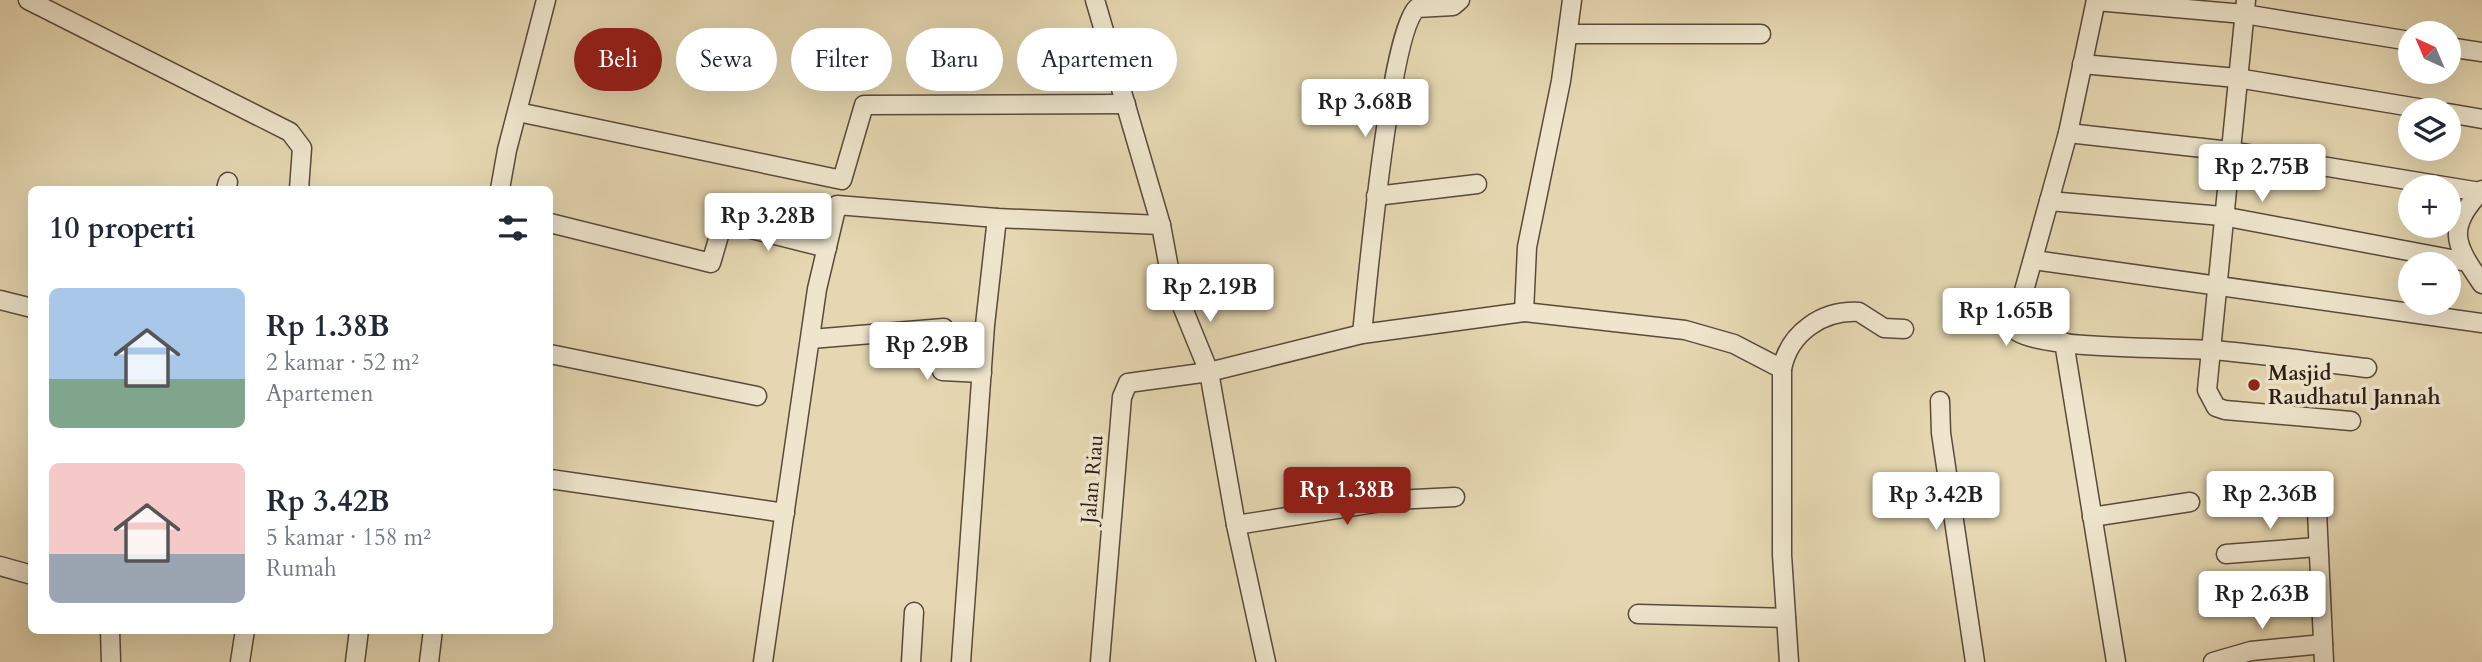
<!DOCTYPE html>
<html lang="id">
<meta charset="utf-8">
<style>
:root{--surface:#fff;--page:#f6f6f7;--text:#1f2937;--muted:#747a83;--accent:#8f2418}
body{margin:0;font-family:Cardo,serif;background:var(--page);color:var(--text);height:100vh;display:flex;flex-direction:column;font-size:26px;white-space:nowrap}
*{box-sizing:border-box;margin:0}
p{font-size:23px;color:var(--muted)}
.icon{flex:none;width:38px;height:38px;fill:none;stroke:currentColor;stroke-width:2;stroke-linecap:round;stroke-linejoin:round}
.map{position:relative;flex:1;overflow:hidden}
.drawer{position:absolute;left:28px;top:186px;width:525px;height:448px;display:flex;flex-direction:column;background:var(--surface);border-radius:10px;box-shadow:0 7px 28px #0002}
.drawer>*{flex:none}
.banner{position:absolute;left:574px;top:28px;width:665px;height:63px;display:flex;gap:14px}
.needle{width:46px;rotate:316deg}
.buttons{position:absolute;left:2398px;top:21px;display:grid;gap:14px}
.buttons a{display:grid;place-items:center;width:63px;height:63px;border-radius:50%;background:var(--surface);box-shadow:0 7px 28px #0002;font-size:35px}
.price{position:absolute;translate:-50% -60px;padding:0 16px;border-radius:7px;background:#fff;color:#222;font-size:23px;line-height:46px;filter:drop-shadow(0 2px 4px #0008)}
.price::after{content:'';position:absolute;left:50%;top:42px;width:21px;height:16px;margin-left:-10px;background:inherit;clip-path:polygon(0 0,100% 0,50% 100%)}
.price.selected{background:var(--accent);color:#fff}
ul{padding:0;list-style:none}
li{display:flex;align-items:center;gap:21px;height:175px;padding:0 21px}
li span{display:grid;place-items:center;flex:none;width:196px;height:140px;border-radius:10px;color:#555}
li>.icon{margin-inline-start:auto}
span .icon{width:84px;height:84px;fill:#fffc;stroke-width:1}
li b{font-size:30px}
h2{display:flex;justify-content:space-between;align-items:center;height:84px;padding:0 21px;font-size:30px}
.chip{padding:0 24px;border-radius:32px;background:var(--surface);box-shadow:0 7px 28px #0002;font-size:24px;line-height:63px}
.chip.selected{background:var(--accent);color:#fff}
.map>svg:first-child{display:block}
</style>
<div class="map">
<svg width="2482" height="662" viewBox="0 0 2482 662">
<rect width="100%" height="100%" fill="#e5d7b1"/>
<filter id="stains"><feTurbulence type="fractalNoise" baseFrequency=".00286" numOctaves="4"/><feColorMatrix values="0 0 0 0 .2 0 0 0 0 .09 0 0 0 0 .02 0 0 0 .5 -.17"/></filter>
<radialGradient id="worn" r=".72"><stop offset=".6" stop-color="#630" stop-opacity="0"/><stop offset="1" stop-color="#630" stop-opacity=".3"/></radialGradient>
<g fill="none" stroke-linecap="round" stroke-linejoin="round">
<g stroke="#5a4a3b" stroke-width="21">
<g id="minor">
<path d="M28,0L290,132L302,148L299,189"/>
<path d="M1095,0L1161,225L1171,279L1209,372L1236,525L1266,662"/>
<path d="M2096,0L2068,133L2015,323L2018,332C2048,350 2170,347 2211,350C2263,354 2315,362 2367,368"/>
<path d="M2246,0L2207,390L2216,407L2225,410L2351,421"/>
<path d="M2096,1L2244,14L2410,41"/>
<path d="M1569,34H1761"/>
<path d="M2448,47L2482,52"/>
<path d="M2082,64L2237,78L2430,110"/>
<path d="M518,112L842,180L864,105L1126,104"/>
<path d="M2448,113L2482,119"/>
<path d="M2068,133L2230,151L2480,192"/>
<path d="M226,189L228,182"/>
<path d="M500,189L507,150L546,0"/>
<path d="M2482,190C2446,229 2454,243 2482,284"/>
<path d="M1376,196L1477,184"/>
<path d="M2049,201L2222,216L2467,262"/>
<path d="M550,223L711,263L723,222L827,248"/>
<path d="M2034,260L2482,323"/>
<path d="M0,300L32,308"/>
<path d="M1524,312L1527,247L1561,81L1572,0"/>
<path d="M1362,334C1367,285 1390,32 1417,8L1453,6L1460,0"/>
<path d="M811,339L944,328L942,371L982,373"/>
<path d="M2064,342L2116,662"/>
<path d="M550,354L757,396"/>
<path d="M1782,369C1789,333 1822,310 1859,312L1884,328L1904,329"/>
<path d="M1940,401L1941,433L1975,662"/>
<path d="M550,479L785,513"/>
<path d="M2316,490L2324,662"/>
<path d="M2092,517L2190,502"/>
<path d="M1236,525L1394,500L1455,497"/>
<path d="M2226,554L2317,547"/>
<path d="M0,566L32,575"/>
<path d="M1638,614L1786,618"/>
<path d="M110,630L111,662"/>
<path d="M240,662L245,630"/>
<path d="M355,662L359,630"/>
<path d="M429,662L433,630"/>
<path d="M763,662L817,289L837,205L997,218L1161,225"/>
<path d="M911,662L914,612"/>
<path d="M961,662L985,325L997,218"/>
<path d="M1100,662L1122,397L1128,383L1209,372L1362,334L1524,312L1685,330L1734,344L1782,369V555L1789,662"/>
<path d="M2213,662L2251,651L2323,644"/>
</g>
</g>
<use href="#minor" stroke="#eee5cc" stroke-width="18"/>
</g>
<circle fill="#8f2418" stroke="#eee5cc" stroke-width="2.5" cx="2254" cy="385" r="7"/>
<g text-anchor="middle" stroke-width="7" stroke-linejoin="round" paint-order="stroke">
<g font-size="21" font-weight="bold" fill="#2c1b14" stroke="#eee5cc" text-anchor="start">
<text x="2268" y="380">Masjid<tspan x="2268" dy="24">Raudhatul Jannah</tspan></text>
</g>
<g font-size="21" fill="#2c1b14" stroke="#eee5cc">
<text transform="translate(1092 479) rotate(-85)" y="7">Jalan Riau</text>
</g>
</g>
<rect width="100%" height="100%" filter="url(#stains)"/>
<rect width="100%" height="100%" fill="url(#worn)"/>
</svg>
<div class="buttons">
<a><svg class="needle" viewBox="-14 -14 28 28"><path d="M0-13l5 13h-10z" fill="#e53935"/><path d="M0 13l5-13h-10z" fill="#747a83"/></svg></a>
<a><svg class="icon" aria-label="layers" viewBox="0 0 24 24"><path d="M12 4l9 5-9 5-9-5zM3 14l9 5 9-5"/></svg></a>
<a>+</a>
<a>−</a>
</div>
<b class="price" style="left:1365px;top:139px">Rp 3.68B</b>
<b class="price" style="left:2262px;top:204px">Rp 2.75B</b>
<b class="price" style="left:768px;top:253px">Rp 3.28B</b>
<b class="price" style="left:1210px;top:324px">Rp 2.19B</b>
<b class="price" style="left:2006px;top:348px">Rp 1.65B</b>
<b class="price" style="left:927px;top:382px">Rp 2.9B</b>
<b class="price selected" style="left:1347px;top:527px">Rp 1.38B</b>
<b class="price" style="left:2270px;top:531px">Rp 2.36B</b>
<b class="price" style="left:1936px;top:532px">Rp 3.42B</b>
<b class="price" style="left:2262px;top:631px">Rp 2.63B</b>
<div class="banner">
<a class="chip selected">Beli</a>
<a class="chip">Sewa</a>
<a class="chip">Filter</a>
<a class="chip">Baru</a>
<a class="chip">Apartemen</a>
</div>
<section class="drawer">
<h2>10 properti<svg class="icon" aria-label="filters" viewBox="0 0 24 24"><path d="M4 7h16M4 17h16"/><circle cx="9" cy="7" r="2"/><circle cx="15" cy="17" r="2"/></svg></h2>
<ul>
<li><span style="background:linear-gradient(#a9c7e8 65%,#7fa58c 0)"><svg class="icon" aria-label="home" viewBox="0 0 24 24"><path d="M3 11l9-7 9 7M6 9v11h12V9"/></svg></span><div><b>Rp 1.38B</b><p>2 kamar · 52 m²</p><p>Apartemen</p></div></li>
<li><span style="background:linear-gradient(#f6c9c9 65%,#9aa5b1 0)"><svg class="icon" aria-label="home" viewBox="0 0 24 24"><path d="M3 11l9-7 9 7M6 9v11h12V9"/></svg></span><div><b>Rp 3.42B</b><p>5 kamar · 158 m²</p><p>Rumah</p></div></li>
</ul>
</section>
</div>
